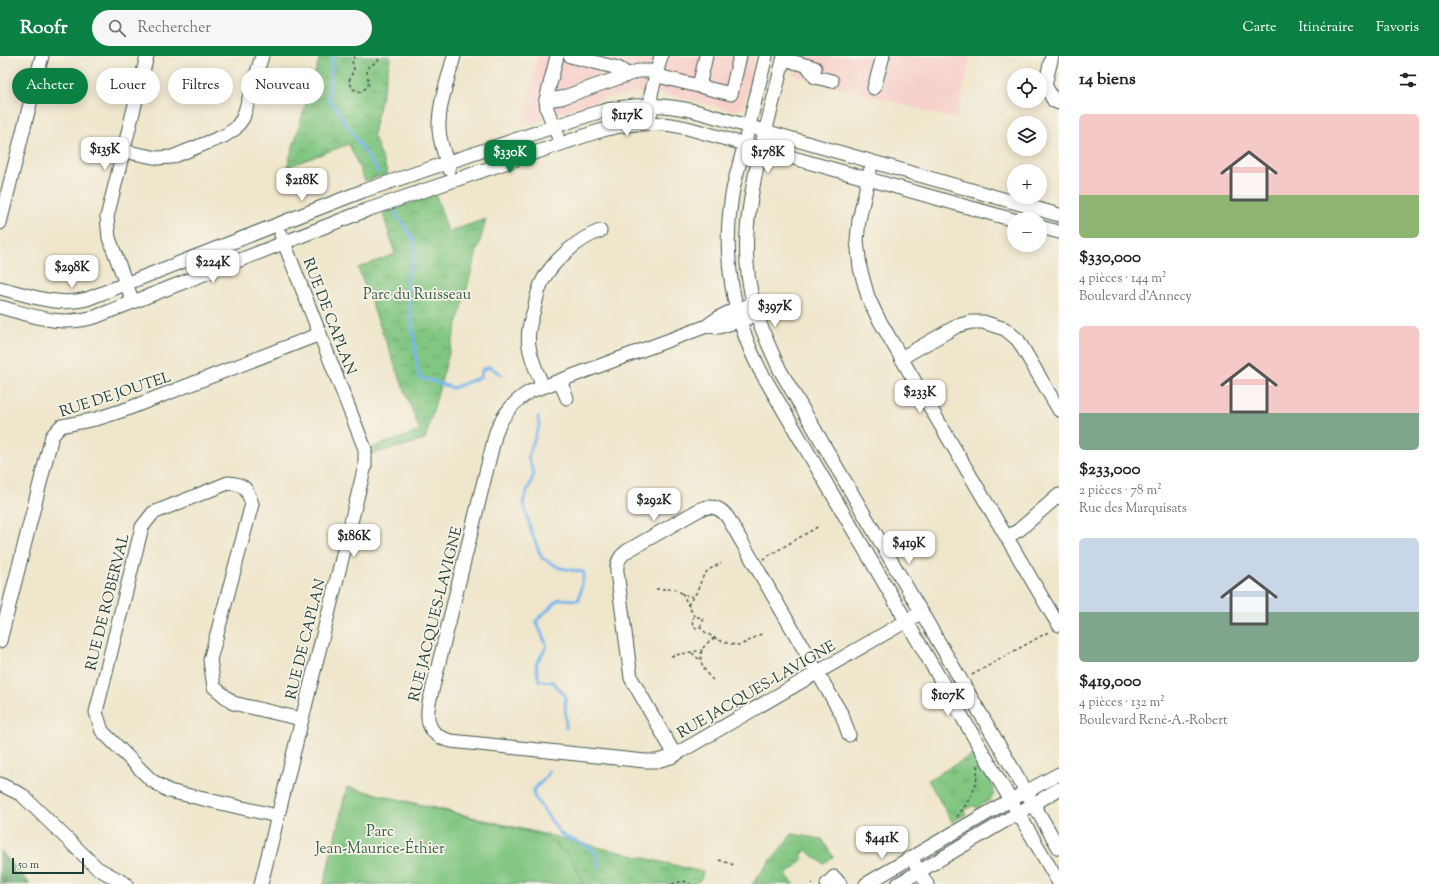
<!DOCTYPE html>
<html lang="fr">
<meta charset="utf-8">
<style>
:root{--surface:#fff;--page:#f6f6f6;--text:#202124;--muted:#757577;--accent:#0b8043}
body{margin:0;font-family:"Sorts Mill Goudy",serif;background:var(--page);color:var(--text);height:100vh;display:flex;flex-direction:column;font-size:15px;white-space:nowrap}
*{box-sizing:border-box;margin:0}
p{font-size:13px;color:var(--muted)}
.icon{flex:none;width:22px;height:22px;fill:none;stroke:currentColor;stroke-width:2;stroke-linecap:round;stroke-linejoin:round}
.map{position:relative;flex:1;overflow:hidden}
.panel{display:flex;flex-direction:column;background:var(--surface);width:380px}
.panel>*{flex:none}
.guide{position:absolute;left:12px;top:12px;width:380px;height:36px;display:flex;gap:8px}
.tools{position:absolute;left:1007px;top:12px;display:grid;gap:8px}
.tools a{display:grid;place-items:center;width:40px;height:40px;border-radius:50%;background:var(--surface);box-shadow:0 2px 10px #0003;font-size:20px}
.scale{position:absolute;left:12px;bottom:10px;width:72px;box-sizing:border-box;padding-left:4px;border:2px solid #1f3d34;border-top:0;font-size:11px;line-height:14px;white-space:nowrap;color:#1f3d34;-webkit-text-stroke:3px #f7f3e8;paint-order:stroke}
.price{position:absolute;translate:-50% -34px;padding:0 9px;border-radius:8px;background:#fff;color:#222;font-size:13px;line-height:26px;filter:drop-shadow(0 1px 2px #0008)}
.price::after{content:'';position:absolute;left:50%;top:24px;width:12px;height:9px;margin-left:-6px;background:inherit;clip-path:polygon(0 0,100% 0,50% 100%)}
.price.selected{background:var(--accent);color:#fff}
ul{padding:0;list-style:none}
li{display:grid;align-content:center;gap:8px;height:212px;padding:0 20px}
li span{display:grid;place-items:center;height:124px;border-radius:6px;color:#555}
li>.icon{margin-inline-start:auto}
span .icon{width:72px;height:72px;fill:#fffc;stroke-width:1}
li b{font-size:17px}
h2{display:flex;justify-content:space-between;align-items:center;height:48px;padding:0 20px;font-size:17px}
.pill{padding:0 14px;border-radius:18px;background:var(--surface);box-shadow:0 2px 10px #0003;font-size:14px;line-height:36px}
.pill.selected{background:var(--accent);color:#fff}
header{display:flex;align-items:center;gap:24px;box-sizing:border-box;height:56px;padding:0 20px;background:var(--accent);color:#fff}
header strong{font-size:19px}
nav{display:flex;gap:22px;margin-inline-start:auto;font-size:14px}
.search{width:280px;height:36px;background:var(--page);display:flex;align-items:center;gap:10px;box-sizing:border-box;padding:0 14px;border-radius:22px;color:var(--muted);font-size:15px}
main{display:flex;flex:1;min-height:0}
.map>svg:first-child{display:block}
</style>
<header>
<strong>Roofr</strong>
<div class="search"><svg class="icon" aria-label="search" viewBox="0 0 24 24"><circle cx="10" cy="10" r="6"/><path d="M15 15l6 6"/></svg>Rechercher</div>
<nav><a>Carte</a><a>Itinéraire</a><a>Favoris</a></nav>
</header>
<main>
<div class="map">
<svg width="1059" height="828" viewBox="0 0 1059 828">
<defs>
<pattern id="grass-tufts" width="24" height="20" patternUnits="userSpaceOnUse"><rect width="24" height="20" fill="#81c681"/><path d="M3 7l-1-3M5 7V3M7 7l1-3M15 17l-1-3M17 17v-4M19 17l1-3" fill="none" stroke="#69a26a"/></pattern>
<pattern id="forest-firs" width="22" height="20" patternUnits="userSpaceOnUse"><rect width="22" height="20" fill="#68ab6f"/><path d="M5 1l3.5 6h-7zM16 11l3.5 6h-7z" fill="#558c5c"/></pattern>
<pattern id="park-crowns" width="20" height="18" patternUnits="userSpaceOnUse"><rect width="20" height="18" fill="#81c681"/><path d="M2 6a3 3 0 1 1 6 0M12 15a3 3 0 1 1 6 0" fill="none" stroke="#69a26a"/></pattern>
</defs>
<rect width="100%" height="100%" fill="#f7f3e8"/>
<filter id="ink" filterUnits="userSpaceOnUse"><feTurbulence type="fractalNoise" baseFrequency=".025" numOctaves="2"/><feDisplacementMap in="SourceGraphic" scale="8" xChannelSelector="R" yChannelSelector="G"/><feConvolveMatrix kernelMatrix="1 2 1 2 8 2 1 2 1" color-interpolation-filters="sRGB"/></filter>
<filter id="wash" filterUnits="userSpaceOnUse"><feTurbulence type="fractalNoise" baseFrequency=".012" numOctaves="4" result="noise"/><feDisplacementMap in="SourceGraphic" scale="16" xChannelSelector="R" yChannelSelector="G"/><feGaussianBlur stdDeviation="0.9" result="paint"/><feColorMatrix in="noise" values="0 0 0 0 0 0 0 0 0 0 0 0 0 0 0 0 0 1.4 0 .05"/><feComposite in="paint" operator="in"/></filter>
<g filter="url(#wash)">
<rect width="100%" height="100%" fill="#efe6cb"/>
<g fill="#f7d0ca">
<path d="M538,0H756L743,51L734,55L674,39L636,37L601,43L523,70Z"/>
<path d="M796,0H971L956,63L791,18Z"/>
</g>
<path fill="url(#grass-tufts)" stroke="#50825a" d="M974,698L993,729L994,738L991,743L976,752L974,749L964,755L966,758L952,766L928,724Z"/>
<path fill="url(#forest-firs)" stroke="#447452" d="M0,794L30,828H0Z"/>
<g fill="url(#park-crowns)" stroke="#50825a">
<path d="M320,0H391L373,78L388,118L365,125L349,88L287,111Z"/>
<path d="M436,139L448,176L486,163L425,384L364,400L363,395L420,375L358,212L395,198L383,157Z"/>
<path d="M347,731L703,816L702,822L696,828H324Z"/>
<path d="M792,778L822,783L833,801L824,808L806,794L801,800L803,802L793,814L791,813L786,820L795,828H752Z"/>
</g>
<path fill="#81c681" stroke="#50825a" d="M347,731L541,779C562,790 576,805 583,828H324Z"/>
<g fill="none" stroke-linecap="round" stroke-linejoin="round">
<g stroke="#79b6ec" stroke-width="3">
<path d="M333,0L328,41L378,116"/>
<path d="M395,156L413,182L415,198L406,222L419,321L453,332L481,321L482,314L490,311L502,319"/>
<path d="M538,361L539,370L528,401L534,418L523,446L532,478L542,502L560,512L584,516L579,544L559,543L536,565L547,590L536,608L539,625L553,626L565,640L566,672"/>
<path d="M549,715C546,724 537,728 533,736L534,740L560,777C577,791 597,783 599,812"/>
</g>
</g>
</g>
<g filter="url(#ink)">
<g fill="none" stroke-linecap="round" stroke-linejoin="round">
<g stroke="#3e564b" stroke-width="15">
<g id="minor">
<path d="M570,0L618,12L623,15L625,20"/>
<path d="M766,0C759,29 752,57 745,86C741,104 735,121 732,139C722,199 732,260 760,314L1059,827"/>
<path d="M784,0C777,31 769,61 761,92C749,145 739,195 754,249C760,271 770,293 780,314L1059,792"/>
<path d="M1052,0L1045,29L1054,45L1059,47"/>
<path d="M784,3L815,12"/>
<path d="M808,10L815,21L832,25"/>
<path d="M699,30L706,0"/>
<path d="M874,32L883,0"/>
<path d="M546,44L561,42L638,15H650L662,21L731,38L740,0"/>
<path d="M651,57V38L661,0"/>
<path d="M557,78L547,53L546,44L557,0"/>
<path d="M123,95L158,102L172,101L224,80L235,73L243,62L262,0"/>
<path d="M449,113C445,100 440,87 439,74C438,49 448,24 454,0"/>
<path d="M870,115L859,164L857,184L860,212L868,241L877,260L907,312L1053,560L1059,569"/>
<path d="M0,167L42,0"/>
<path d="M1040,171L1059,176"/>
<path d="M0,232C28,239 58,251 87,243L363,135L592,58C627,47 660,47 695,55L1059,159"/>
<path d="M133,246L109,182L107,161L147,0"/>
<path d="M754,248C736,253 721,258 707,270L529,336C513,346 503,358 496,376L429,647C425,667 430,680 451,685L645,705H657L671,701L922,556"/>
<path d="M0,251C34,260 59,271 95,261L367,154L593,77C624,67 655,64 687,72L1014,164"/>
<path d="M707,270L719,271L748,262"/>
<path d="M901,302L957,270L971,266H983L1005,273L1018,284L1059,354"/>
<path d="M560,325L567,342"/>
<path d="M543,331C538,318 531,304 529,290C527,277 530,266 534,254C536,244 538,233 543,224C553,205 579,182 600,175"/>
<path d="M1007,481L1019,474L1059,439"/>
<path d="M0,585L52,380L61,370L96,363L127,353L320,278"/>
<path d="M675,699L631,622L617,516C616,507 620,500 627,495L697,455C709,448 720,450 728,462L842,659L849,679"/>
<path d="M0,728L22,739L97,812L126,828"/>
<path d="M277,760L169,735L151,724L102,675L96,656L142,471L153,457L228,427C244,428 247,432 252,448L210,604L214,631L233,647L301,663"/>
<path d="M915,808L927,828"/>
<path d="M261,828L365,410V393L281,179"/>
<path d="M827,828L834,821L840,828"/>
<path d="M866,828L1003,748L1059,718"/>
<path d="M898,828L1059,733"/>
</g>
</g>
<g stroke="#3e564b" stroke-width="1.5" stroke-dasharray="3 3" stroke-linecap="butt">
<path d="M355,0L352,5L354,13L349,25L353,33L361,36L368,30C370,23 365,18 368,11L378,5L380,0"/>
<path d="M763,503L819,470"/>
<path d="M656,533H675L685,539L693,541C700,534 699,525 705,518C708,513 716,510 721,507"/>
<path d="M682,537L694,560"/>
<path d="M688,549L693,541"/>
<path d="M700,571L703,565L702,562L694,560L692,564L693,570L696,572L700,571C707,580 726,588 737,589C745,589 756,580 763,577"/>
<path d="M692,597L701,605"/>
<path d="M671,600L702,594"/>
<path d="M972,619L1050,575"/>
<path d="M713,624C705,617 698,605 702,594C704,589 710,585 714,582"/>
<path d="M957,761C969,745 979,730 977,709"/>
<path d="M719,804L734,809"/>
<path d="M812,827L813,828"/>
<path d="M672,828L684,825L690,828"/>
</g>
<use href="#minor" stroke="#fff" stroke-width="13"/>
</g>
</g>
<g text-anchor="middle" stroke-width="3.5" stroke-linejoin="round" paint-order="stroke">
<g font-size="15" fill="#385f47" stroke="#f7f3e8">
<text x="417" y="243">Parc du Ruisseau</text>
<text x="380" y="780">Parc<tspan x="380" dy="17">Jean-Maurice-Éthier</tspan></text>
</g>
<g font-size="15" fill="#1f3d34" stroke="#f7f3e8">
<text transform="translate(330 260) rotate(69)" y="5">RUE DE CAPLAN</text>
<text transform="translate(115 338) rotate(-18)" y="5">RUE DE JOUTEL</text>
<text transform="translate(107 546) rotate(-76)" y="5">RUE DE ROBERVAL</text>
<text transform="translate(435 558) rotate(-76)" y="5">RUE JACQUES-LAVIGNE</text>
<text transform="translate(305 583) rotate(-76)" y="5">RUE DE CAPLAN</text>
<text transform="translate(756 633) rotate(-30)" y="5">RUE JACQUES-LAVIGNE</text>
</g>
</g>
</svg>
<div class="tools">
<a><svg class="icon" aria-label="locate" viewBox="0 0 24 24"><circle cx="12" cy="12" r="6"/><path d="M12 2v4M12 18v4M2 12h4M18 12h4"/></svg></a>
<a><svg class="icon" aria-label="layers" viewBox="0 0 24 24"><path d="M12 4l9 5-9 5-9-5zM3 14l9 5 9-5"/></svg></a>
<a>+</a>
<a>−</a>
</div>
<div class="scale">50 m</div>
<b class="price" style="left:627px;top:81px">$117K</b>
<b class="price" style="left:105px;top:115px">$135K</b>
<b class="price selected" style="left:510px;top:118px">$330K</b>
<b class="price" style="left:768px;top:118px">$178K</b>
<b class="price" style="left:302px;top:146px">$218K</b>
<b class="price" style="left:213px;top:228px">$224K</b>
<b class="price" style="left:72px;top:233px">$298K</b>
<b class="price" style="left:775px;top:272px">$397K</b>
<b class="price" style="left:920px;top:358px">$233K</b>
<b class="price" style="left:654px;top:466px">$292K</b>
<b class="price" style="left:354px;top:502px">$186K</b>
<b class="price" style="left:909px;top:509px">$419K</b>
<b class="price" style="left:948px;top:661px">$107K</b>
<b class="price" style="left:882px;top:804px">$441K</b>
<div class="guide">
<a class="pill selected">Acheter</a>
<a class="pill">Louer</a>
<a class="pill">Filtres</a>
<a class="pill">Nouveau</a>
</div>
</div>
<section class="panel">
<h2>14 biens<svg class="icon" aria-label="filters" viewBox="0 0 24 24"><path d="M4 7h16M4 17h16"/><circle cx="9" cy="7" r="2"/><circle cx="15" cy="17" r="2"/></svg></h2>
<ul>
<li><span style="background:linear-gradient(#f6c9c9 65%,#8fb573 0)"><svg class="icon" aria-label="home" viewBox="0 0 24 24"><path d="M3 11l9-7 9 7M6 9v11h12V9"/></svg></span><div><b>$330,000</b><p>4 pièces · 144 m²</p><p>Boulevard d'Annecy</p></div></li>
<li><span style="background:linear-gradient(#f6c9c9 70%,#7fa58c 0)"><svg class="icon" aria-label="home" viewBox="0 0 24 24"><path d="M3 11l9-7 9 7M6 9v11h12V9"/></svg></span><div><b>$233,000</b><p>2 pièces · 78 m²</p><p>Rue des Marquisats</p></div></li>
<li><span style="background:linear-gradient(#c9d6e8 60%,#7fa58c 0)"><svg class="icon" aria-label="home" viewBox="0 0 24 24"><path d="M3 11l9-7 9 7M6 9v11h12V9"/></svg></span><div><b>$419,000</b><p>4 pièces · 132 m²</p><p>Boulevard René-A.-Robert</p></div></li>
</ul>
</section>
</main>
